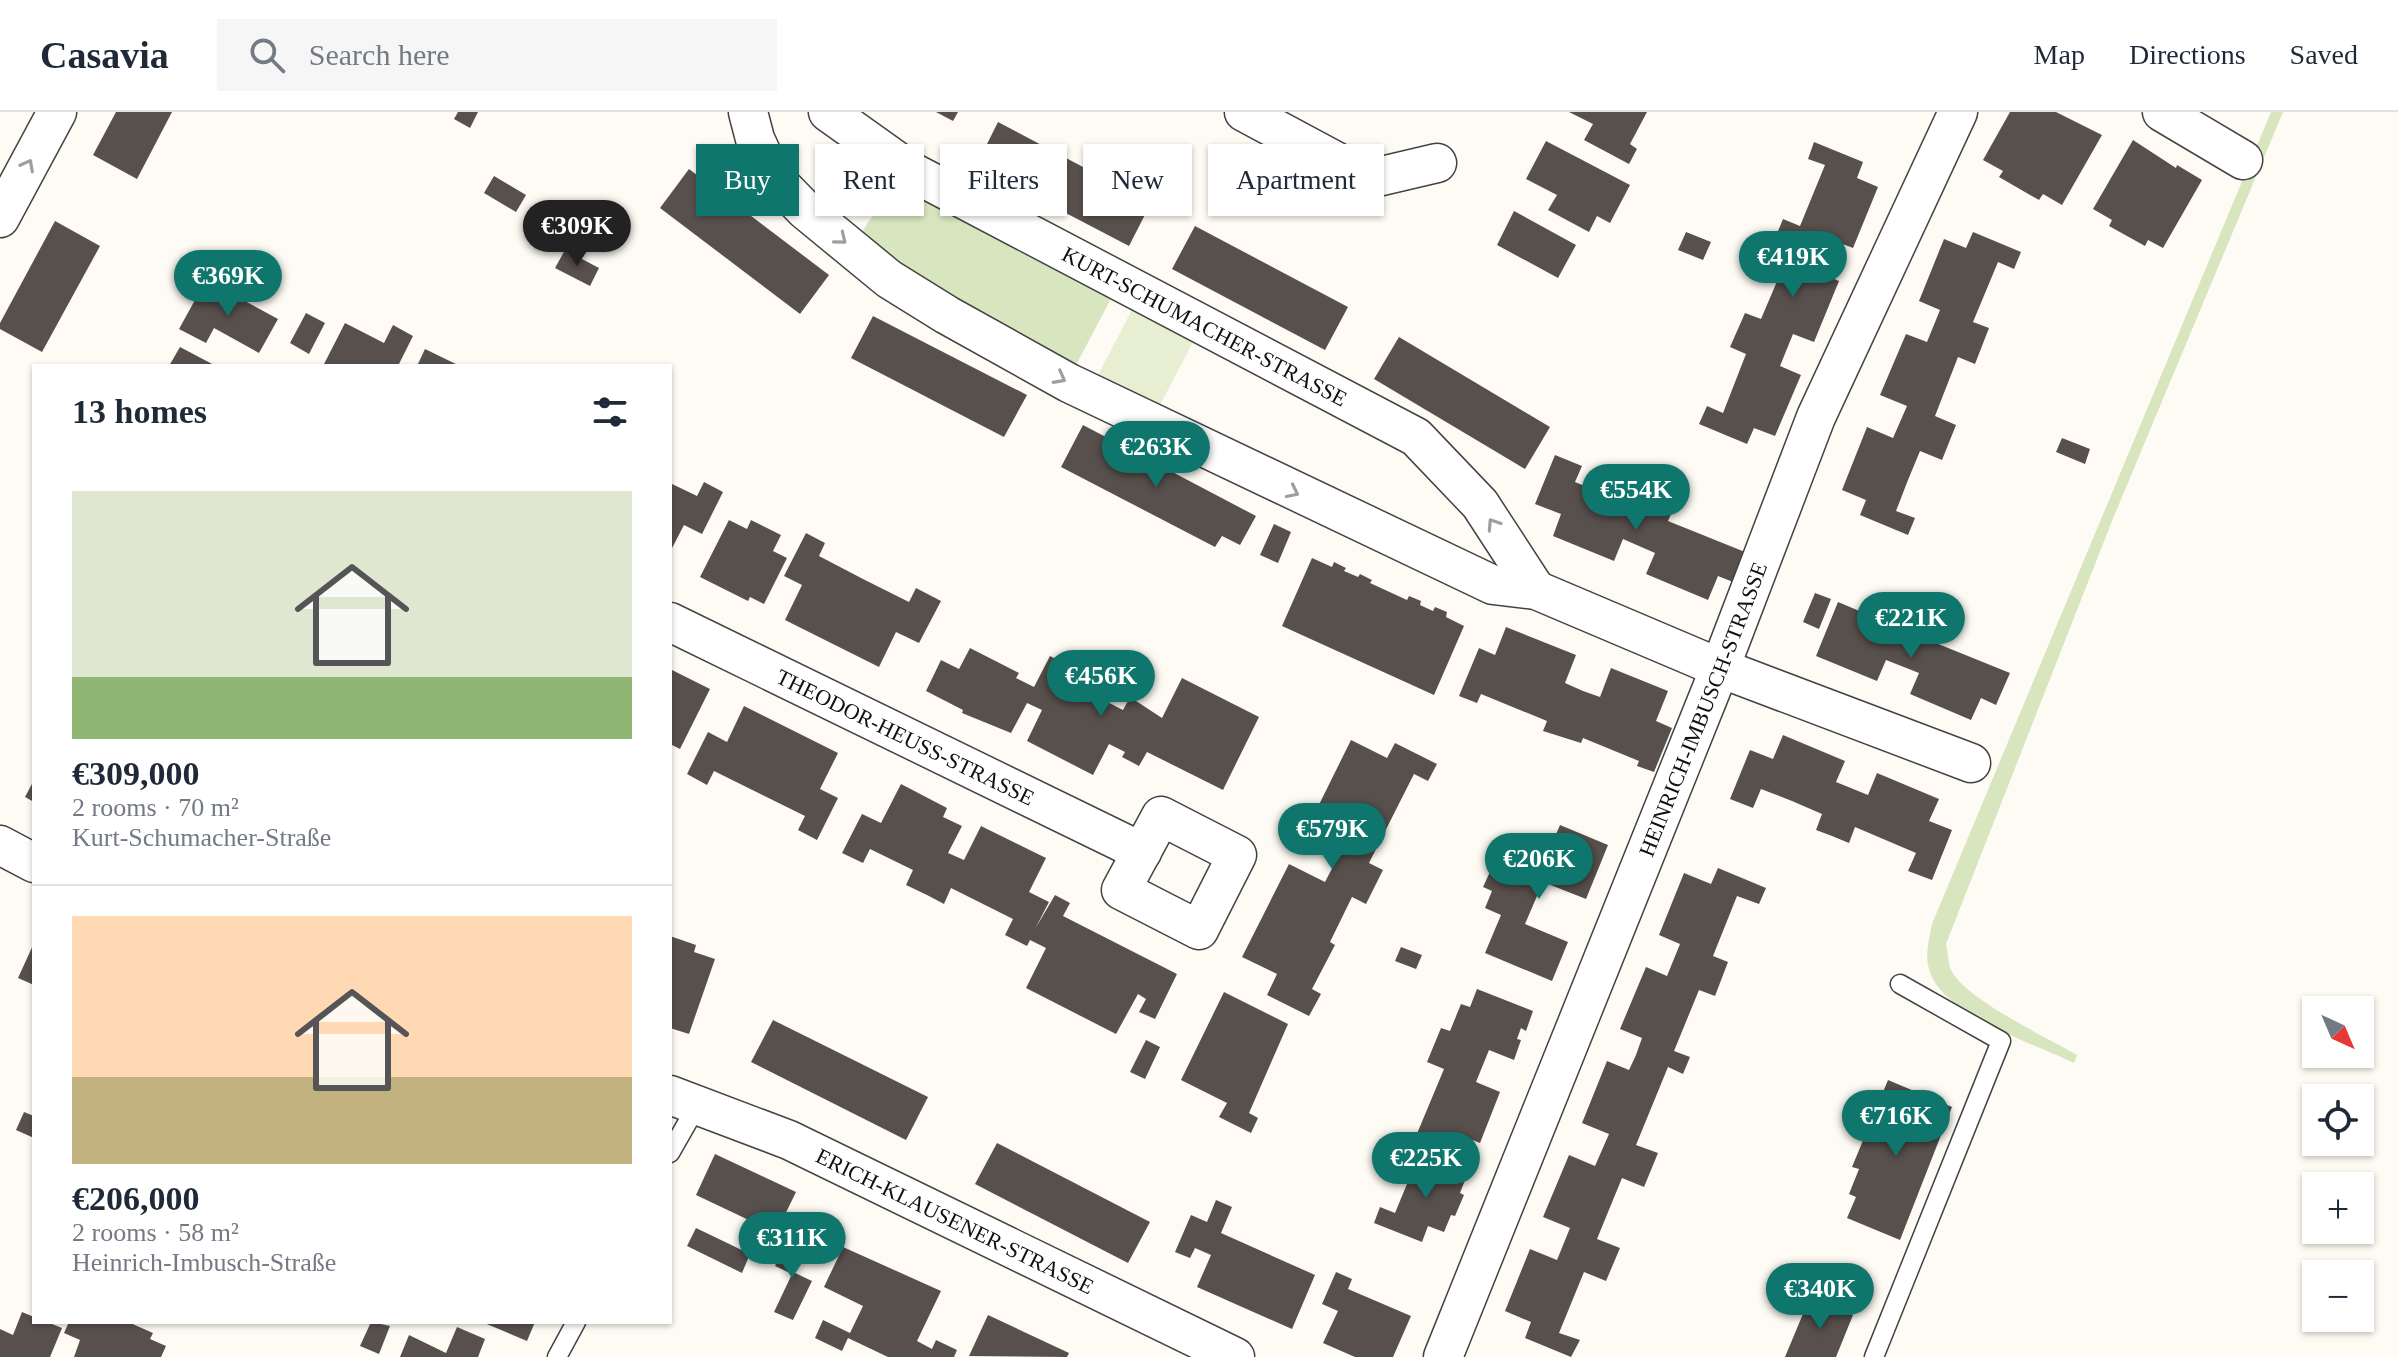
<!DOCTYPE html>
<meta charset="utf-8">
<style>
:root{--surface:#fff;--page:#f6f6f7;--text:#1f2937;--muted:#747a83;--line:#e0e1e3;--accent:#0f766e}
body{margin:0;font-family:"Times New Roman",serif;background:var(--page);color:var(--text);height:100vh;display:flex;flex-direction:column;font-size:30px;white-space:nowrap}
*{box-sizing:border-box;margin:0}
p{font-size:26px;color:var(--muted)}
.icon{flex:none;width:44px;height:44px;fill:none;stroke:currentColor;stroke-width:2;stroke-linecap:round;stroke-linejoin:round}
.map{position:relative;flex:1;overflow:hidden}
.sheet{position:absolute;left:32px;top:252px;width:640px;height:960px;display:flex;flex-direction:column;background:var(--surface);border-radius:0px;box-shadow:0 2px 6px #0004}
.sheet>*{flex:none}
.guide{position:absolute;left:696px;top:32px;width:760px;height:72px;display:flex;gap:16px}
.needle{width:52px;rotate:136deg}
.controls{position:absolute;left:2302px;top:884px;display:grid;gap:16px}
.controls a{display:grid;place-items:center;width:72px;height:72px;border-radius:0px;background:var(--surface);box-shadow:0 2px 6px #0004;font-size:40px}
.price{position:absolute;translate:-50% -68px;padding:0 18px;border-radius:28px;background:var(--accent);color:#fff;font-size:26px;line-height:52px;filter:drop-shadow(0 2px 4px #0008)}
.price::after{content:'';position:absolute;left:50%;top:48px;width:24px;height:18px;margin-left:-12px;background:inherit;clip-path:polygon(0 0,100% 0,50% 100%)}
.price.on{background:#222;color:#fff}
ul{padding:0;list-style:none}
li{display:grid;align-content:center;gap:16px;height:424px;padding:0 40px}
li+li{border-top:2px solid var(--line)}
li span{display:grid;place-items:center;height:248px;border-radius:0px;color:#555}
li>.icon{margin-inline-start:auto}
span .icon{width:144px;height:144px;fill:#fffc;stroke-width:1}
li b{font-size:34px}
h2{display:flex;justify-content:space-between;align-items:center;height:96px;padding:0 40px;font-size:34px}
.chip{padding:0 28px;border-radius:0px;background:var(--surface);box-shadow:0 2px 6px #0004;font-size:28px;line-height:72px}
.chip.on{background:var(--accent);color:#fff}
header{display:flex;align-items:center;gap:48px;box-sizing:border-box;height:112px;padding:0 40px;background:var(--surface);border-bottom:2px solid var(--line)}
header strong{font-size:38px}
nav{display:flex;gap:44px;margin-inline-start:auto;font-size:28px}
.search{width:560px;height:72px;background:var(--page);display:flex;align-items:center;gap:20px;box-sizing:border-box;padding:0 28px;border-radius:0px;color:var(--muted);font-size:30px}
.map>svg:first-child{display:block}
</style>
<header>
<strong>Casavia</strong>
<div class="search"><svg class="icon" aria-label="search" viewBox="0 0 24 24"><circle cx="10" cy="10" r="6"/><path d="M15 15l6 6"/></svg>Search here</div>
<nav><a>Map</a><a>Directions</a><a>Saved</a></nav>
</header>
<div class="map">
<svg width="2398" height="1245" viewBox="0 0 2398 1245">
<rect width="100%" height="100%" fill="#fefbf4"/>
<g fill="#d8e6c0">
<path d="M2271,0H2283L2112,409L1946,832C1948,840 1948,851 1951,858C1965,887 2048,926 2077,943L2074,951C2036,933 1943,902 1930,860C1924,844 1929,828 1932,812Z"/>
<path d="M898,66L1116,177L1075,255L958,198L859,124Z"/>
</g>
<path fill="#e8eed1" d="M1133,196L1194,228L1159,295L1098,263Z"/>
<g fill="#58504d">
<path d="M116,0H172L137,67L93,43Z"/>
<path d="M458,0H478L470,16L454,7Z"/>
<path d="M936,0H958L953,9Z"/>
<path d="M1569,0H1647L1630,32L1637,37L1629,52L1584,28L1593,12Z"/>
<path d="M2010,0H2056L2102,23L2062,93L2043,82L2039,88L1999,65L2003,59L1983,48Z"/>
<path d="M998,10L1151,91L1129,134L976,54Z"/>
<path d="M2133,28L2176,56L2177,53L2202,68L2163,136L2148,128L2145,134L2109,114L2112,108L2093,97Z"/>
<path d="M1546,29L1630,73L1610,111L1597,104L1589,120L1548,98L1557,83L1526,67Z"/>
<path d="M1814,30L1863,50L1857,66L1878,75L1853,136L1832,128L1818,160L1839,169L1814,230L1793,222L1780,254L1801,263L1775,324L1754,316L1747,332L1699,312L1707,294L1723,301L1746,242L1730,235L1745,201L1761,207L1786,148L1769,141L1783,107L1800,114L1825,53L1808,47Z"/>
<path d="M689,57L829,163L800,202L660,96Z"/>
<path d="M494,64L526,83L516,100L484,81Z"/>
<path d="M1514,99L1576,133L1558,166L1497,133Z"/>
<path d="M55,109L100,134L42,240L0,217V211Z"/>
<path d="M1195,114L1348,195L1325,238L1172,157Z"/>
<path d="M1686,120L1711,130L1703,148L1678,138Z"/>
<path d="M1973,120L2021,140L2014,157L1998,150L1973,210L1989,216L1975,252L1958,245L1935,304L1956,313L1942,348L1920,339L1908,368L1896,399L1915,406L1908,423L1860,403L1866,388L1842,378L1867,315L1893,326L1907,294L1880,283L1906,222L1927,230L1940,198L1919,189L1944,127L1966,136Z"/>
<path d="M565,138L599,156L590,174L555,156Z"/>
<path d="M206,168L278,207L259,241L214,216L206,231L179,217Z"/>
<path d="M306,201L325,211L309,242L290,231Z"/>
<path d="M873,204L1027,283L1004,325L851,246Z"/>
<path d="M345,211L384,231L393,213L413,224L398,254H323Z"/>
<path d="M1399,225L1550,315L1525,357L1374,267Z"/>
<path d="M180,235L216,254H169Z"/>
<path d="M425,237L460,254H417Z"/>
<path d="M1083,313L1256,404L1240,433L1222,424L1215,435L1061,355Z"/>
<path d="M2062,326L2090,337L2085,352L2056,340Z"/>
<path d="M1555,343L1582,354L1575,370L1636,395L1642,379L1675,393L1668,409L1745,440L1733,470L1718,464L1708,488L1646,462L1655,441L1623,427L1614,449L1553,424L1561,402L1535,392Z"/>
<path d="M704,370L723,380L702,422L684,413L670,440V371L697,384Z"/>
<path d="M729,408L747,417L751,408L781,423L773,439L787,446L764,492L750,485L748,489L700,465Z"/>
<path d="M1274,412L1291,420L1278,451L1260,443Z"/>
<path d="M806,421L825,431L819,444L863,467L909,490L916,476L941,489L919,531L896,520L879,555L785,508L802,473L784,464Z"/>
<path d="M1312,446L1332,455L1334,450L1346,456L1344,459L1358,465L1360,462L1372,468L1370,471L1407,488L1409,484L1421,489L1420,493L1433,499L1435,495L1447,500L1446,505L1464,514L1434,583L1282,514Z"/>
<path d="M1815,481L1831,487L1819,517L1803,510Z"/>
<path d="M1838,490L1900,516L1906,500L1922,506L1916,523L2010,561L1996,593L1981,586L1971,608L1910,582L1919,561L1886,548L1877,569L1816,544Z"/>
<path d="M1506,515L1576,543L1565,571L1583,579L1600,585L1611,556L1668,579L1656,609L1672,616L1654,660L1637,654L1639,649L1583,626L1581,631L1543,619L1547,609L1481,582L1477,591L1459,584L1479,536L1495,543Z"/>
<path d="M970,536L1019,561L1016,566L1034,575L1050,544L1067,553L1060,566L1123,598L1130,585L1162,606L1182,566L1259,605L1223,678L1147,640L1139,654L1122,645L1125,640L1109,632L1093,663L1027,629L1042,598L1027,591L1011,621L962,601L963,598L926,579L941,548L959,557Z"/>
<path d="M670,557L710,577L680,637L670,632Z"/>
<path d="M744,594L838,641L820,677L838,686L817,728L798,718L805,704L714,659L707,673L687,662L708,620L727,630Z"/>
<path d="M1783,623L1845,649L1836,670L1868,683L1877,661L1939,687L1929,709L1952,718L1932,768L1908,759L1916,741L1855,715L1849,731L1832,724L1816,718L1822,702L1792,689L1761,677L1753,696L1730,687L1750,638L1773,647Z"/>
<path d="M1351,628L1387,646L1395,631L1437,652L1428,669L1414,662L1369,751L1383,758L1366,792L1352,785L1330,830L1335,833L1312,877L1321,882L1309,904L1267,883L1277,862L1242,845L1289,752L1325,770L1341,739L1305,721Z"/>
<path d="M34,668V690L25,685Z"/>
<path d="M901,672L947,696L943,705L962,714L948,741L964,748L981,714L1046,746L1029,780L1049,790L1035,817L1055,783L1070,791L1063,804L1177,862L1155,907L1139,900L1146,887L1138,882L1116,922L1026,876L1046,836L1030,828L1027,834L1005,823L1013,807L951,776L944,792L927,783L906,773L913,758L870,737L863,751L842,741L862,702L881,711Z"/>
<path d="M1560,713L1608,733L1586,787L1543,770L1525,812L1568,830L1552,869L1485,841L1501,803L1485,796L1492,779L1483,775L1495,749L1537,767Z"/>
<path d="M1718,756L1766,776L1759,792L1737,784L1713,844L1728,850L1715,884L1699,878L1674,939L1690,945L1683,962L1668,955L1636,1033L1658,1041L1644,1075L1622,1066L1597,1127L1620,1136L1606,1169L1584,1160L1559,1221L1580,1228L1571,1245L1525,1226L1531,1210L1505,1199L1530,1137L1557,1148L1570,1116L1543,1105L1569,1043L1595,1054L1609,1022L1582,1011L1607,949L1629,958L1636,943L1642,926L1620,917L1646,855L1667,864L1680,832L1659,823L1684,761L1711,772Z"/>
<path d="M670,824L696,833L694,840L715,847L689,922L670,916Z"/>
<path d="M34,831V873L18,866Z"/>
<path d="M1401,835L1422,843L1416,857L1395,849Z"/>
<path d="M1477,877L1533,899L1526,919L1521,916L1517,927L1521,928L1514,948L1489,938L1476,970L1500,980L1480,1031L1455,1021L1449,1037L1416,1024L1444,957L1427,950L1441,916L1450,919L1461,892L1470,895Z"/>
<path d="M1224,880L1288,912L1249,1001L1258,1006L1251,1021L1219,1005L1227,991L1181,968Z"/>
<path d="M773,908L928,985L906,1028L751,950Z"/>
<path d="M1146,928L1160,935L1145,967L1130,960Z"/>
<path d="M1888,968L1952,995L1900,1128L1847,1106L1856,1085L1849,1082L1859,1057L1852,1055Z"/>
<path d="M24,1000L34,1004V1026L16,1018Z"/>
<path d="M997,1031L1150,1110L1128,1151L975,1072Z"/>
<path d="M715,1042L796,1080L776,1121L696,1083Z"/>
<path d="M1419,1043L1467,1063L1460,1081L1464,1083L1455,1104L1451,1103L1444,1120L1428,1114L1422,1130L1374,1111L1380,1095L1395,1101Z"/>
<path d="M1216,1088L1232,1095L1221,1121L1315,1163L1292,1217L1197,1175L1211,1143L1195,1136L1190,1146L1175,1140L1191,1103L1207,1110Z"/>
<path d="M696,1116L750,1142L742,1161L687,1134Z"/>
<path d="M789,1125L806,1133L793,1160L812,1169L793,1208L774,1200L792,1162L775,1154Z"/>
<path d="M843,1135L941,1179L917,1229L932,1237L936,1228L957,1238L954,1245H888L848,1226L842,1239L815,1226L823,1208L850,1221L863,1194L824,1175Z"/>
<path d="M1336,1160L1352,1167L1348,1177L1411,1204L1393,1245H1355L1323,1231L1338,1199L1322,1192Z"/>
<path d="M1810,1185L1853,1203L1836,1245H1785Z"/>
<path d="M22,1200L34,1205V1210H47L62,1216L50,1245H0V1217L13,1223Z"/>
<path d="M988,1203L1069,1241L1067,1245L969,1244Z"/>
<path d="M69,1210H128L153,1221L150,1227L166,1234L161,1245H74L80,1228L64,1221Z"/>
<path d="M371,1210L390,1214L379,1242L360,1234Z"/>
<path d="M482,1210H535L527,1229Z"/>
<path d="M457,1215L485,1227L478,1245H400L409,1223L446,1241Z"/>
</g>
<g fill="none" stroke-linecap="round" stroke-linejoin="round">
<g stroke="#434343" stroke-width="21">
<g id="lane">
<path d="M670,1041L698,992"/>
<path d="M557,1245L576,1210"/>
<path d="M1874,1245L2001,929L1900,872"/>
</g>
</g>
<g stroke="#434343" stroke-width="41">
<g id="street">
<path d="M748,0L755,27L772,64L805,98L889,167L947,203L1069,271L1493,473L1536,478L1720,556L1971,651"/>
<path id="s1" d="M828,0L912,60L1416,325L1480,392L1536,478"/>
<path d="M1244,0L1369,67L1437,51"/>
<path d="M2162,0L2243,48"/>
<path d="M0,106L57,0"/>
<path id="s2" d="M670,510L1142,740"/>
<path d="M1161,704L1237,743L1199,818L1121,778Z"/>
<path d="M0,733L34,751"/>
<path id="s3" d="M670,983L789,1028L1235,1245"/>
<path id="s4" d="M1443,1245L1720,556L1816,305L1958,0"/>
</g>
</g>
<use href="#lane" stroke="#fff" stroke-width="18"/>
<use href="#street" stroke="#fff" stroke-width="38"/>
</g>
<defs><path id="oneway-chevron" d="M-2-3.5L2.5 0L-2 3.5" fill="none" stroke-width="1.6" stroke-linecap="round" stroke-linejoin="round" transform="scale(2)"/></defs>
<g stroke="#9f9f9f">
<use href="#oneway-chevron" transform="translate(28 53) rotate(-62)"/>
<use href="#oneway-chevron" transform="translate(841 127) rotate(39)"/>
<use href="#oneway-chevron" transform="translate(1060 266) rotate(28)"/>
<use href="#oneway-chevron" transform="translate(1293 380) rotate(26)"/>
<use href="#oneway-chevron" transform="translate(1493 412) rotate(-123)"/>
</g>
<g text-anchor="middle" stroke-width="8" stroke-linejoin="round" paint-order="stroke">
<g font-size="22" fill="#101010" stroke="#fff">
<text dy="8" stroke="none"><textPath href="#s1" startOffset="434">KURT-SCHUMACHER-STRASSE</textPath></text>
<text dy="8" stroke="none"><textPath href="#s4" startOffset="698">HEINRICH-IMBUSCH-STRASSE</textPath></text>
<text dy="8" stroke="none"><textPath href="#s2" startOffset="262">THEODOR-HEUSS-STRASSE</textPath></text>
<text dy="8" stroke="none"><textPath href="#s3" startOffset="312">ERICH-KLAUSENER-STRASSE</textPath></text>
</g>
</g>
</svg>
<div class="controls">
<a><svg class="needle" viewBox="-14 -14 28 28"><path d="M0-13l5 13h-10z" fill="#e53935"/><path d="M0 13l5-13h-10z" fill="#747a83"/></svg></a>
<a><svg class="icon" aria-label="locate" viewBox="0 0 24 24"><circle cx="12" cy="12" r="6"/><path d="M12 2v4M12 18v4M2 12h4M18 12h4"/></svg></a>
<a>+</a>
<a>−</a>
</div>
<b class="price on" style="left:577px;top:156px">€309K</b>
<b class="price" style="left:1793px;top:187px">€419K</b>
<b class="price" style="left:228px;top:206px">€369K</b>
<b class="price" style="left:1156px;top:377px">€263K</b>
<b class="price" style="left:1636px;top:420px">€554K</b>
<b class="price" style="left:1911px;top:548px">€221K</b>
<b class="price" style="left:1101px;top:606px">€456K</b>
<b class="price" style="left:1332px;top:759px">€579K</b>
<b class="price" style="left:1539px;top:789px">€206K</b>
<b class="price" style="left:1896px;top:1046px">€716K</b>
<b class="price" style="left:1426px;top:1088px">€225K</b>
<b class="price" style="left:792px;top:1168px">€311K</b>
<b class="price" style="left:1820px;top:1219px">€340K</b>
<div class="guide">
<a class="chip on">Buy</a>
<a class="chip">Rent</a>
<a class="chip">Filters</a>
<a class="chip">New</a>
<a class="chip">Apartment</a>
</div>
<section class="sheet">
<h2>13 homes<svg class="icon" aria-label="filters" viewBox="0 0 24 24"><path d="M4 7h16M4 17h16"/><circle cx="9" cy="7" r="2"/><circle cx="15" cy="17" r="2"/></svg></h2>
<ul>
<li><span style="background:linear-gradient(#dfe7d0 75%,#8fb573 0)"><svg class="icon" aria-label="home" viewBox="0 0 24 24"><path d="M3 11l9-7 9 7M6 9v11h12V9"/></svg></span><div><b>€309,000</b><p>2 rooms · 70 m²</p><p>Kurt-Schumacher-Straße</p></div></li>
<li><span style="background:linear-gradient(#ffd9b3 65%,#c2b280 0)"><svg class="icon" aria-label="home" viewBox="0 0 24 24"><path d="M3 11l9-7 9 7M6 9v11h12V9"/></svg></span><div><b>€206,000</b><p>2 rooms · 58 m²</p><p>Heinrich-Imbusch-Straße</p></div></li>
</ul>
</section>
</div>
